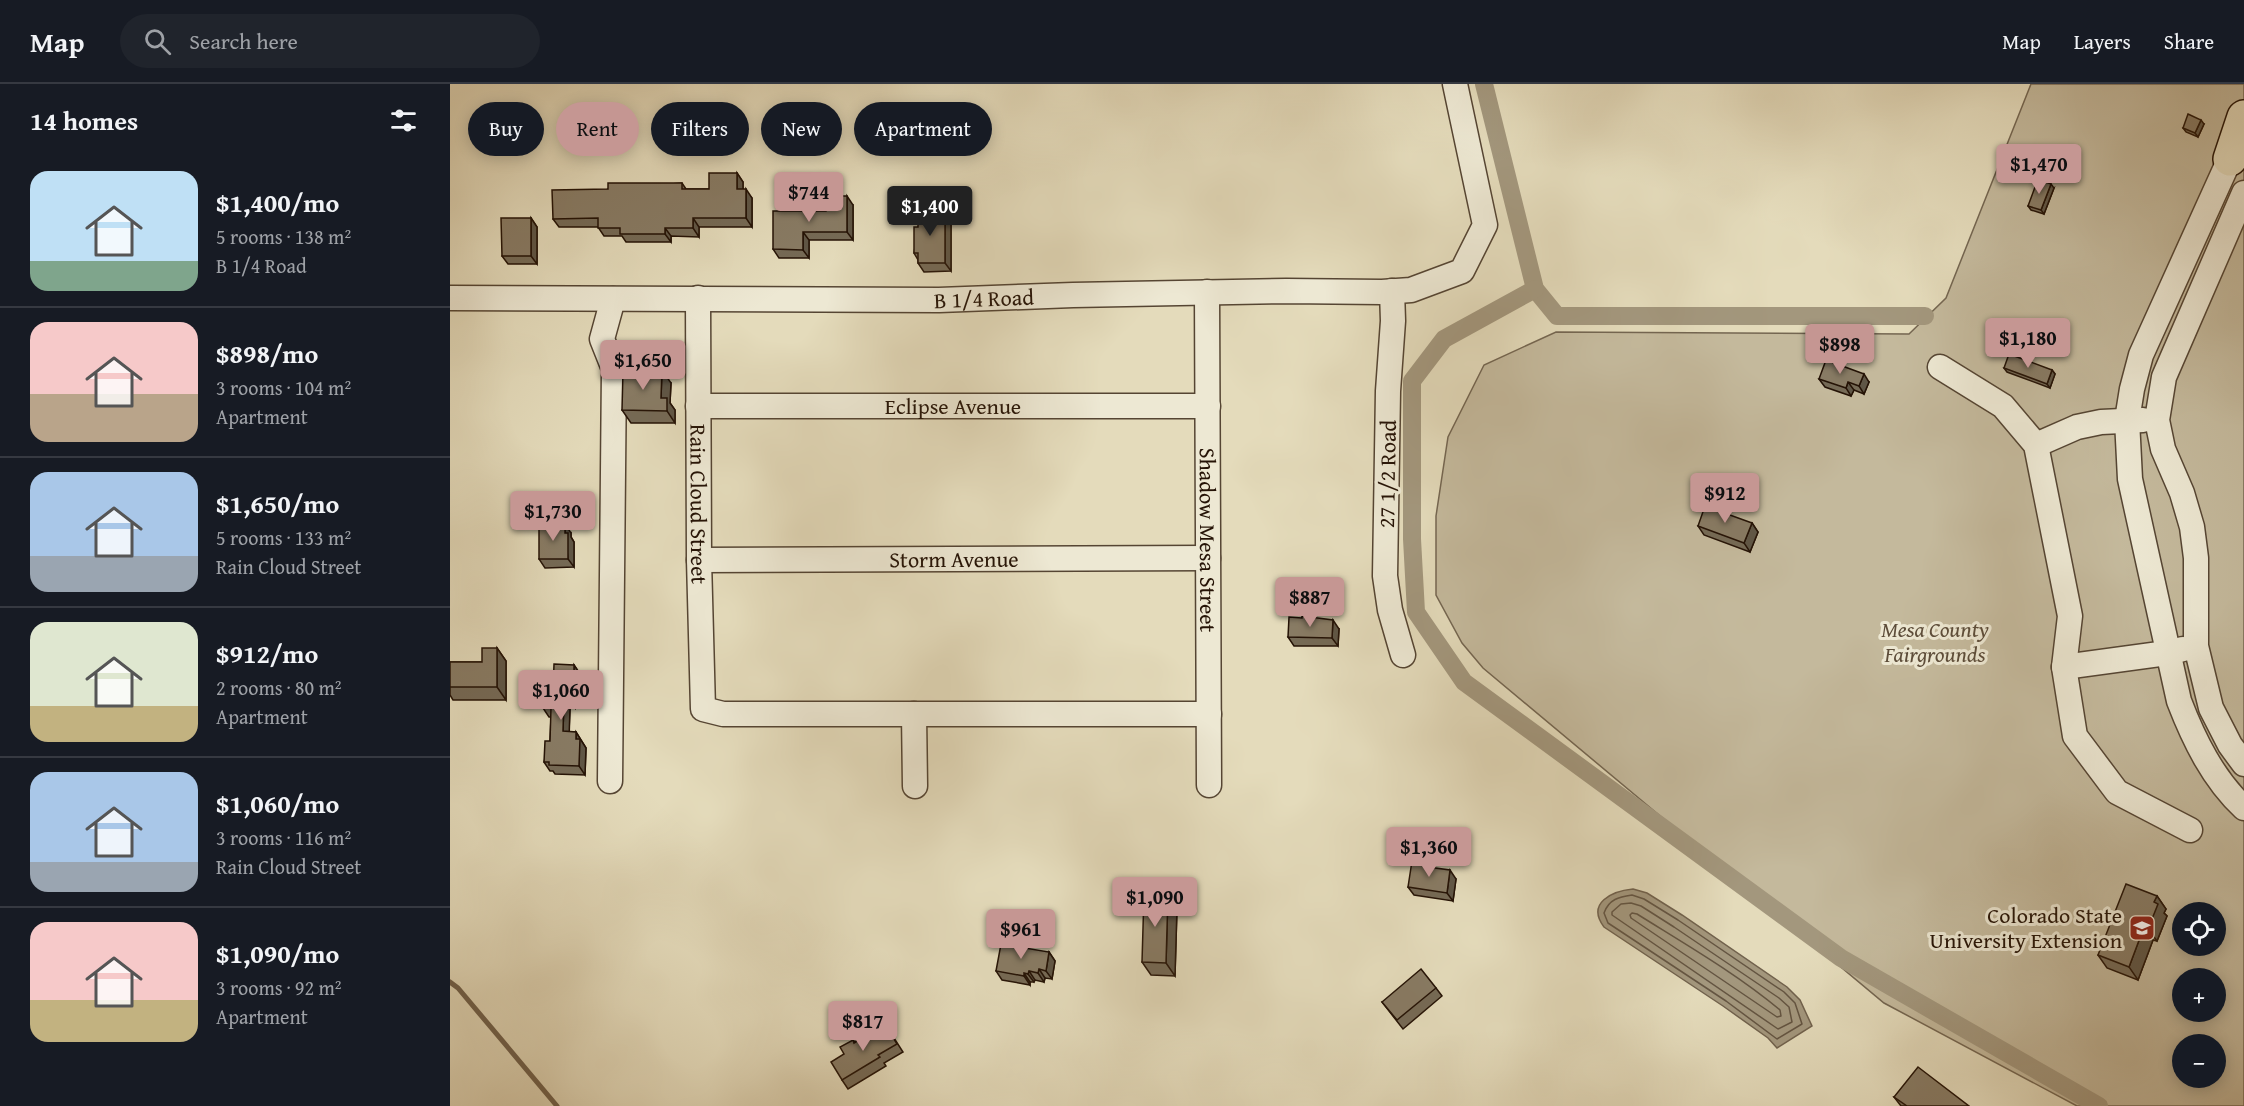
<!DOCTYPE html>
<meta charset="utf-8">
<style>
:root{--surface:#171b24;--page:#20242c;--text:#f1f3f6;--muted:#9ea1a6;--line:#363941;--accent:#c59692}
body{margin:0;font-family:"Gentium Book Plus",serif;background:var(--page);color:var(--text);height:100vh;display:flex;flex-direction:column;font-size:22px;white-space:nowrap}
*{box-sizing:border-box;margin:0}
p{font-size:20px;color:var(--muted)}
.icon{flex:none;width:33px;height:33px;fill:none;stroke:currentColor;stroke-width:2;stroke-linecap:round;stroke-linejoin:round}
.map{position:relative;flex:1;overflow:hidden}
.drawer{display:flex;flex-direction:column;background:var(--surface);width:450px}
.drawer>*{flex:none}
.hud{position:absolute;left:18px;top:18px;width:570px;height:54px;display:flex;gap:12px}
.fabs{position:absolute;left:1722px;top:818px;display:grid;gap:12px}
.fabs a{display:grid;place-items:center;width:54px;height:54px;border-radius:50%;background:var(--surface);box-shadow:0 3px 15px #0003;font-size:30px}
.price{position:absolute;translate:-50% -51px;padding:0 14px;border-radius:6px;background:var(--accent);color:#111;font-size:20px;line-height:39px;filter:drop-shadow(0 2px 3px #0008)}
.price::after{content:'';position:absolute;left:50%;top:36px;width:18px;height:14px;margin-left:-9px;background:inherit;clip-path:polygon(0 0,100% 0,50% 100%)}
.price.current{background:#222;color:#fff}
ul{padding:0;list-style:none}
li{display:flex;align-items:center;gap:18px;height:150px;padding:0 30px}
li+li{border-top:2px solid var(--line)}
li span{display:grid;place-items:center;flex:none;width:168px;height:120px;border-radius:18px;color:#555}
li>.icon{margin-inline-start:auto}
span .icon{width:72px;height:72px;fill:#fffc;stroke-width:1}
li b{font-size:26px}
h2{display:flex;justify-content:space-between;align-items:center;height:72px;padding:0 30px;font-size:26px}
.pill{padding:0 21px;border-radius:27px;background:var(--surface);box-shadow:0 3px 15px #0003;font-size:21px;line-height:54px}
.pill.current{background:var(--accent);color:#111}
header{display:flex;align-items:center;gap:36px;box-sizing:border-box;height:84px;padding:0 30px;background:var(--surface);border-bottom:2px solid var(--line)}
header strong{font-size:28px}
nav{display:flex;gap:33px;margin-inline-start:auto;font-size:21px}
.search{width:420px;height:54px;background:var(--page);display:flex;align-items:center;gap:15px;box-sizing:border-box;padding:0 21px;border-radius:33px;color:var(--muted);font-size:22px}
main{display:flex;flex:1;min-height:0}
.map>svg:first-child{display:block}
</style>
<header>
<strong>Map</strong>
<div class="search"><svg class="icon" aria-label="search" viewBox="0 0 24 24"><circle cx="10" cy="10" r="6"/><path d="M15 15l6 6"/></svg>Search here</div>
<nav><a>Map</a><a>Layers</a><a>Share</a></nav>
</header>
<main>
<section class="drawer">
<h2>14 homes<svg class="icon" aria-label="filters" viewBox="0 0 24 24"><path d="M4 7h16M4 17h16"/><circle cx="9" cy="7" r="2"/><circle cx="15" cy="17" r="2"/></svg></h2>
<ul>
<li><span style="background:linear-gradient(#bfe0f5 75%,#7fa58c 0)"><svg class="icon" aria-label="home" viewBox="0 0 24 24"><path d="M3 11l9-7 9 7M6 9v11h12V9"/></svg></span><div><b>$1,400/mo</b><p>5 rooms · 138 m²</p><p>B 1/4 Road</p></div></li>
<li><span style="background:linear-gradient(#f6c9c9 60%,#b9a48a 0)"><svg class="icon" aria-label="home" viewBox="0 0 24 24"><path d="M3 11l9-7 9 7M6 9v11h12V9"/></svg></span><div><b>$898/mo</b><p>3 rooms · 104 m²</p><p>Apartment</p></div></li>
<li><span style="background:linear-gradient(#a9c7e8 70%,#9aa5b1 0)"><svg class="icon" aria-label="home" viewBox="0 0 24 24"><path d="M3 11l9-7 9 7M6 9v11h12V9"/></svg></span><div><b>$1,650/mo</b><p>5 rooms · 133 m²</p><p>Rain Cloud Street</p></div></li>
<li><span style="background:linear-gradient(#dfe7d0 70%,#c2b280 0)"><svg class="icon" aria-label="home" viewBox="0 0 24 24"><path d="M3 11l9-7 9 7M6 9v11h12V9"/></svg></span><div><b>$912/mo</b><p>2 rooms · 80 m²</p><p>Apartment</p></div></li>
<li><span style="background:linear-gradient(#a9c7e8 75%,#9aa5b1 0)"><svg class="icon" aria-label="home" viewBox="0 0 24 24"><path d="M3 11l9-7 9 7M6 9v11h12V9"/></svg></span><div><b>$1,060/mo</b><p>3 rooms · 116 m²</p><p>Rain Cloud Street</p></div></li>
<li><span style="background:linear-gradient(#f6c9c9 65%,#c2b280 0)"><svg class="icon" aria-label="home" viewBox="0 0 24 24"><path d="M3 11l9-7 9 7M6 9v11h12V9"/></svg></span><div><b>$1,090/mo</b><p>3 rooms · 92 m²</p><p>Apartment</p></div></li>
</ul>
</section>
<div class="map">
<svg width="1794" height="1022" viewBox="0 0 1794 1022">
<rect width="100%" height="100%" fill="#e4dbbb"/>
<filter id="stains"><feTurbulence type="fractalNoise" baseFrequency=".00333" numOctaves="4"/><feColorMatrix values="0 0 0 0 .2 0 0 0 0 .09 0 0 0 0 .02 0 0 0 .5 -.17"/></filter>
<radialGradient id="worn" r=".72"><stop offset=".6" stop-color="#630" stop-opacity="0"/><stop offset="1" stop-color="#630" stop-opacity=".3"/></radialGradient>
<path fill="#c4b99c" stroke="#746651" stroke-width="1.5" fill-rule="evenodd" d="M1581,0H1794V1022H1627L1434,919L1033,584L1012,559L986,511V432L998,353L1034,281L1106,248L1459,250L1496,214ZM1732,828H1766V861H1732ZM1732,894H1766V927H1732ZM1732,960H1766V993H1732Z"/>
<path fill="#a3977d" stroke="#71624d" stroke-width="1.5" d="M1183,805L1197,809L1232,831L1337,903L1350,916L1362,942L1327,964L1318,954L1273,922L1154,843C1136,819 1162,807 1183,805Z"/>
<g fill="none" stroke-linecap="round" stroke-linejoin="round">
<g stroke="#645542" stroke-width="1.5">
<path d="M1182,811L1194,815L1228,836L1334,908L1345,919L1352,940L1327,955L1276,917L1158,839L1154,829C1159,815 1169,813 1182,811Z"/>
<path d="M1181,819L1191,822L1224,843L1329,914L1339,923L1342,938L1328,945L1162,831V828L1171,820Z"/>
<path d="M1182,829L1187,830C1235,860 1287,890 1330,926L1331,932L1327,933L1181,834L1180,831Z"/>
</g>
<path stroke="#71624d" stroke-width="5" d="M0,898L8,904L107,1022"/>
<g stroke="#a3977d" stroke-width="18">
<path d="M1034,0L1085,205L1107,232H1475"/>
<path d="M1085,205L994,255L962,297V455L966,528L1014,598L1391,874L1649,1022"/>
</g>
<g stroke="#554533" stroke-width="27">
<g id="minor">
<path d="M1787,59L1691,271L1682,305L1677,336L1680,395L1729,617C1744,656 1763,695 1794,724"/>
<path d="M1794,109L1714,293L1707,336L1713,365L1732,409L1742,443L1746,474V562L1761,624L1780,661L1794,680"/>
<path d="M942,207L943,237L938,307L935,492L940,526L953,571"/>
<path id="s1" d="M757,208L759,701"/>
<path id="s2" d="M0,214L489,216L623,211L836,207L932,208L961,206L1012,187L1035,141L1005,0"/>
<path id="s3" d="M248,214L249,476L253,625L273,630H759"/>
<path d="M1490,283L1553,322L1586,361L1620,532L1614,583L1625,652L1667,708L1740,746"/>
<path id="s4" d="M248,322H758"/>
<path d="M1586,361L1627,343L1651,338L1693,336"/>
<path id="s5" d="M249,476L758,474"/>
<path d="M1614,583L1717,569L1733,565"/>
<path d="M464,630L465,702"/>
<path d="M160,697L164,285L152,255L163,215"/>
</g>
</g>
<g stroke="#251306" stroke-width="36">
<path id="highway" d="M1780,75L1794,33"/>
</g>
<use href="#minor" stroke="#ede8d3" stroke-width="24"/>
<use href="#highway" stroke="#e4dbbb" stroke-width="33"/>
</g>
<g fill="#756a56" stroke="#251306" stroke-width="1.5">
<path d="M1754,40L1748,53L1736,48L1733,44Z"/>
<path d="M287,89L293,98V105L302,114V143H249V153L221,152V158H176L172,152H154L148,143H109L103,135L158,105L232,99L236,105H259Z"/>
<path d="M1604,104L1594,130L1581,126L1578,122Z"/>
<path d="M403,121V156H359V174H329L323,165L376,127Z"/>
<path d="M495,127L501,135V187L474,188L468,179V176L464,169L468,143Z"/>
<path d="M81,134L87,143V180H58L52,172Z"/>
<path d="M1554,284L1602,286L1605,290L1600,304L1557,288Z"/>
<path d="M1369,295L1419,298L1414,310L1404,306L1401,312L1375,303Z"/>
<path d="M221,299L220,319L225,326V339H181L172,326Z"/>
<path d="M1302,439L1308,448L1300,468L1254,451L1248,442Z"/>
<path d="M121,449V453L124,458V483L95,484L89,475Z"/>
<path d="M889,545L888,562H844L838,553Z"/>
<path d="M47,564L56,577V616H3L0,611V578H32Z"/>
<path d="M124,581L130,590V616L125,615V624H120L119,648H126L136,664L135,691L105,690L103,687H100L94,678L100,657L101,633H99L93,624L101,611Z"/>
<path d="M981,783L1006,795L1003,817L964,811L958,803Z"/>
<path d="M1707,812L1716,825L1714,829L1717,832L1707,857L1703,856L1688,896L1657,884L1648,871Z"/>
<path d="M727,824L725,892L701,891L692,878Z"/>
<path d="M599,868L605,877L602,895L595,894L594,898L585,896L584,898H580V901L552,896L546,887Z"/>
<path d="M986,904L992,912L953,945L932,918Z"/>
<path d="M435,940L453,968L434,979L436,982L398,1005L392,996L394,970L403,956L405,958Z"/>
<path d="M1444,1013L1519,1022H1451Z"/>
</g>
<g fill="#5f5646" stroke="#251306" stroke-width="1.5">
<path d="M1751,36L1754,40L1748,53L1745,49Z"/>
<path d="M287,89L293,98V114L287,105Z"/>
<path d="M1601,100L1604,104L1594,130L1591,126Z"/>
<path d="M296,105L302,114V143L296,134Z"/>
<path d="M397,112L403,121V156L397,148Z"/>
<path d="M495,127L501,135V187L495,179Z"/>
<path d="M81,134L87,143V180L81,172Z"/>
<path d="M243,134L249,143V153L243,144Z"/>
<path d="M215,144L221,152V158L215,150Z"/>
<path d="M353,148L359,156V174L353,166Z"/>
<path d="M212,286L221,299L220,319L225,326V339L217,327L211,314Z"/>
<path d="M1602,286L1605,290L1600,304L1597,300Z"/>
<path d="M1414,290L1419,298L1414,310L1409,302Z"/>
<path d="M1398,298L1404,306L1401,312L1396,304Z"/>
<path d="M1302,439L1308,448L1300,468L1294,459Z"/>
<path d="M115,440L121,449V453L124,458V483L118,475L115,449Z"/>
<path d="M883,536L889,545L888,562L882,554Z"/>
<path d="M47,564L56,577V616L47,603Z"/>
<path d="M124,581L130,590V616L124,607Z"/>
<path d="M119,607L125,615V624L119,616Z"/>
<path d="M114,615L120,624L119,656L113,647Z"/>
<path d="M126,648L136,664L135,691L129,682L126,655Z"/>
<path d="M1000,786L1006,795L1003,817L997,809Z"/>
<path d="M718,811L727,824L725,892L716,879Z"/>
<path d="M1707,812L1716,825L1714,829L1717,832L1707,857L1698,845L1704,818Z"/>
<path d="M1694,843L1703,856L1688,896L1679,883Z"/>
<path d="M599,868L605,877L602,895L596,887Z"/>
<path d="M589,885L595,894L594,898L588,889Z"/>
<path d="M579,887L585,896L584,898L578,890Z"/>
<path d="M574,889L580,898V901L574,892Z"/>
</g>
<g fill="#887b64" stroke="#251306" stroke-width="1.5">
<path d="M1738,30L1751,36L1745,49L1733,44Z"/>
<path d="M259,89H287V105H296V134H243V144H215V150H170V144H148V134L103,135L102,106L158,105V99H232V105H259Z"/>
<path d="M1588,95L1601,100L1591,126L1578,122Z"/>
<path d="M377,112H397V148H353V166L323,165V127H376Z"/>
<path d="M468,127H495V179H468V169H464V143H468Z"/>
<path d="M51,134H81V172H52Z"/>
<path d="M1559,270L1602,286L1597,300L1554,284Z"/>
<path d="M1376,276L1414,290L1409,302L1398,298L1396,304L1369,295Z"/>
<path d="M173,286H212L211,314H217V327L172,326Z"/>
<path d="M1255,422L1302,439L1294,459L1248,442Z"/>
<path d="M115,440V449H118V475H89V441Z"/>
<path d="M852,532L883,536L882,554L838,553L839,533L852,534Z"/>
<path d="M32,564H47V603H0V578H32Z"/>
<path d="M104,580L124,581V607H119V616L114,615L113,647L126,648V655H130L129,682L99,681V678H94L95,657H100L101,624H93V610L101,611V608H103Z"/>
<path d="M962,777L978,779V783L1000,786L997,809L958,803Z"/>
<path d="M1676,800L1707,812L1704,818L1708,820L1698,845L1694,843L1679,883L1648,871Z"/>
<path d="M694,810L718,811L716,879L692,878Z"/>
<path d="M551,860L599,868L596,887L589,885L588,889L579,887L578,890L574,889V892L546,887Z"/>
<path d="M971,885L986,904L947,936L932,918Z"/>
<path d="M435,940L447,960L428,971L430,973L392,996L381,978L394,970L390,963L403,956L404,959Z"/>
<path d="M1468,983L1519,1022H1457L1444,1013Z"/>
</g>
<defs>
<g id="university-square" transform="scale(1.35)"><rect x="-9" y="-9" width="18" height="18" rx="4" fill="#8f2418" stroke="#ede8d3"/><path d="M0-5L7-2L0 1L-7-2ZM-4 1L0 2.5L4 1V4Q0 6-4 4Z" fill="#fff"/></g>
</defs>
<g fill-rule="evenodd">
<use href="#university-square" x="1692" y="844"/>
</g>
<g text-anchor="middle" stroke-width="6" stroke-linejoin="round" paint-order="stroke">
<g font-size="22" fill="#251306" stroke="#ede8d3">
<text dy="8" stroke="none"><textPath href="#s2" startOffset="534">B 1/4 Road</textPath></text>
<text dy="8" stroke="none"><textPath href="#s4" startOffset="255">Eclipse Avenue</textPath></text>
<text transform="translate(937 390) rotate(-89)" y="8">27 1/2 Road</text>
<text dy="8" stroke="none"><textPath href="#s3" startOffset="206">Rain Cloud Street</textPath></text>
<text dy="8" stroke="none"><textPath href="#s1" startOffset="248">Shadow Mesa Street</textPath></text>
<text dy="8" stroke="none"><textPath href="#s5" startOffset="255">Storm Avenue</textPath></text>
</g>
<g font-size="22" font-style="italic" fill="#5d4d3a" stroke="#ede8d3">
<text x="1485" y="553">Mesa County<tspan x="1485" dy="25">Fairgrounds</tspan></text>
</g>
<g font-size="22" fill="#251306" stroke="#ede8d3" text-anchor="end">
<text x="1672" y="839">Colorado State<tspan x="1672" dy="25">University Extension</tspan></text>
</g>
</g>
<rect width="100%" height="100%" filter="url(#stains)"/>
<rect width="100%" height="100%" fill="url(#worn)"/>
</svg>
<div class="fabs">
<a><svg class="icon" aria-label="locate" viewBox="0 0 24 24"><circle cx="12" cy="12" r="6"/><path d="M12 2v4M12 18v4M2 12h4M18 12h4"/></svg></a>
<a>+</a>
<a>−</a>
</div>
<b class="price" style="left:1589px;top:111px">$1,470</b>
<b class="price" style="left:359px;top:139px">$744</b>
<b class="price current" style="left:480px;top:153px">$1,400</b>
<b class="price" style="left:1578px;top:285px">$1,180</b>
<b class="price" style="left:1390px;top:291px">$898</b>
<b class="price" style="left:193px;top:307px">$1,650</b>
<b class="price" style="left:1275px;top:440px">$912</b>
<b class="price" style="left:103px;top:458px">$1,730</b>
<b class="price" style="left:860px;top:544px">$887</b>
<b class="price" style="left:111px;top:637px">$1,060</b>
<b class="price" style="left:979px;top:794px">$1,360</b>
<b class="price" style="left:705px;top:844px">$1,090</b>
<b class="price" style="left:571px;top:876px">$961</b>
<b class="price" style="left:413px;top:968px">$817</b>
<div class="hud">
<a class="pill">Buy</a>
<a class="pill current">Rent</a>
<a class="pill">Filters</a>
<a class="pill">New</a>
<a class="pill">Apartment</a>
</div>
</div>
</main>
